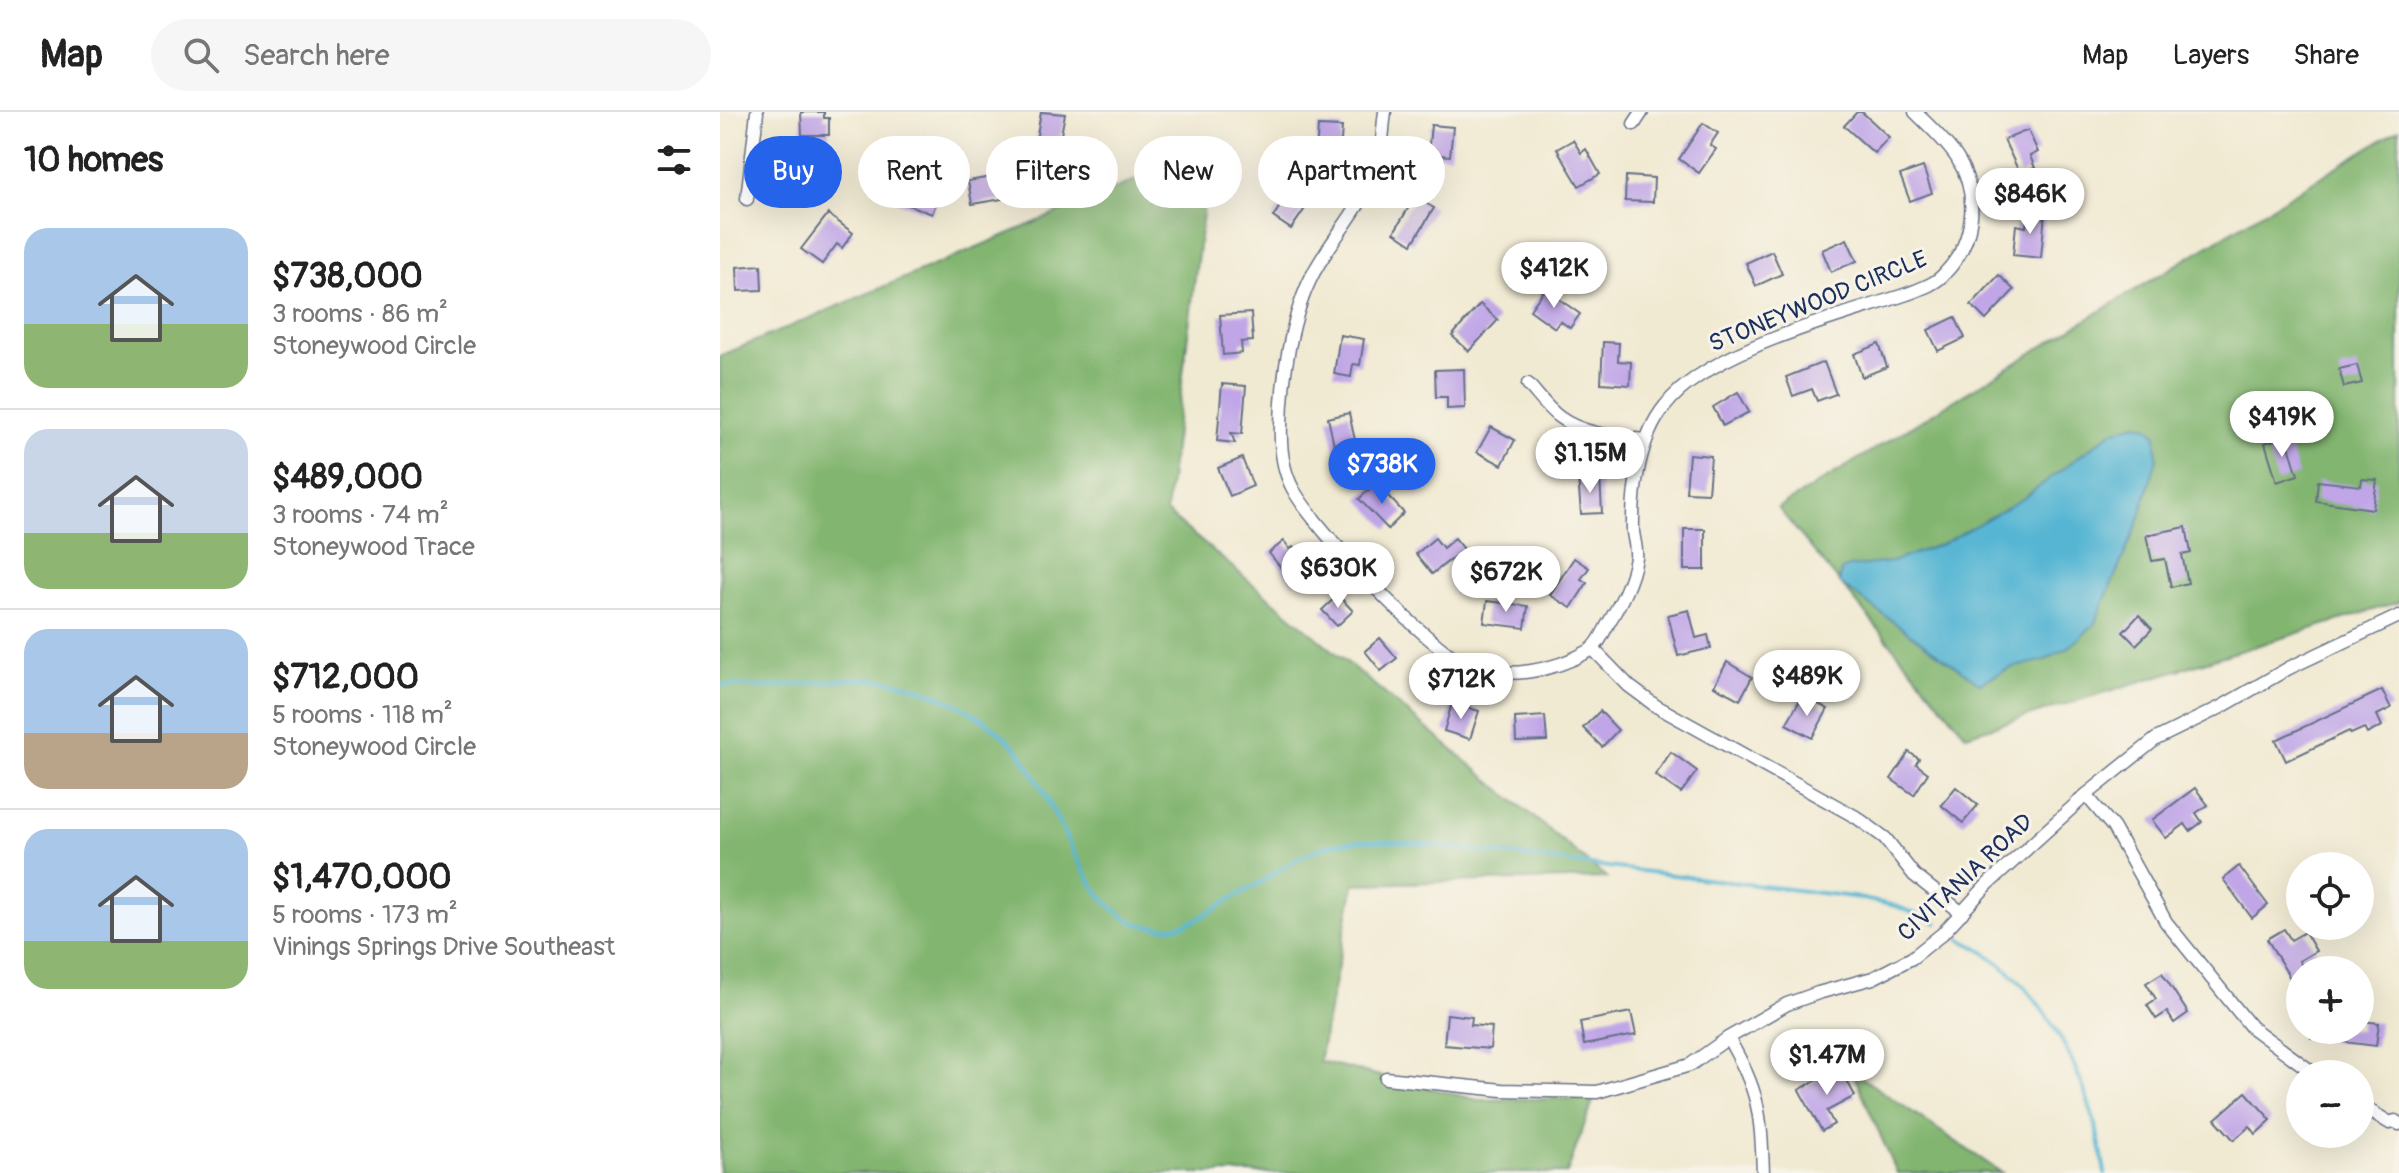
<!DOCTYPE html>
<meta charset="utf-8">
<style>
:root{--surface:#fff;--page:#f6f6f6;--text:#222;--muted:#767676;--line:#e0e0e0;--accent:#2563eb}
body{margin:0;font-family:Pangolin,sans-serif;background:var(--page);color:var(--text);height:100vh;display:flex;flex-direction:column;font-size:30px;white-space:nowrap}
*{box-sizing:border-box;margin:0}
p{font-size:26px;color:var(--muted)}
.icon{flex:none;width:44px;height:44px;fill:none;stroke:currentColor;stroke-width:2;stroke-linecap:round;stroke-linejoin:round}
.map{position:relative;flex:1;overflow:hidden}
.drawer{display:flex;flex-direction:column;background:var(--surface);width:720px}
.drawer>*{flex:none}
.guide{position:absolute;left:24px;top:24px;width:760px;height:72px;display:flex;gap:16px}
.tools{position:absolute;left:1566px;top:740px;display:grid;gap:16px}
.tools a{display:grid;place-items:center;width:88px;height:88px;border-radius:50%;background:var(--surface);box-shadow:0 8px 32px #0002;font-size:40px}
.price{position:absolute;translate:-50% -68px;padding:0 18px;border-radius:28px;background:#fff;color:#222;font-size:26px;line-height:52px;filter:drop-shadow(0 2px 4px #0008)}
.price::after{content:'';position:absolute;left:50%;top:48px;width:24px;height:18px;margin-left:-12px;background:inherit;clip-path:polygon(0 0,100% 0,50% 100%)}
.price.selected{background:var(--accent);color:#fff}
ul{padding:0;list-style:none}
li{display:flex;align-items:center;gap:24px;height:200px;padding:0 24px}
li+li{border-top:2px solid var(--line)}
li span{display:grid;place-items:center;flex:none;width:224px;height:160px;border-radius:24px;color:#555}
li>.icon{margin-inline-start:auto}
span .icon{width:96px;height:96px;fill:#fffc;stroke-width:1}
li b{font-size:34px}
h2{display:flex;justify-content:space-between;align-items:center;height:96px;padding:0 24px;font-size:34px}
.pill{padding:0 28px;border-radius:36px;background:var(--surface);box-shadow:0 8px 32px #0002;font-size:28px;line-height:72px}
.pill.selected{background:var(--accent);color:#fff}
header{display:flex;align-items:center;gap:48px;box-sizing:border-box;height:112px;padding:0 40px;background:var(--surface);border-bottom:2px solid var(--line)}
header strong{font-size:38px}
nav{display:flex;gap:44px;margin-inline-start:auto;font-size:28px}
.search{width:560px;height:72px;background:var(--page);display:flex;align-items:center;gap:20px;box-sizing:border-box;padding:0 28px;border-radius:44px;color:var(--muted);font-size:30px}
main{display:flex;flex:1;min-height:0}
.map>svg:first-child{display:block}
</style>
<header>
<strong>Map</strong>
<div class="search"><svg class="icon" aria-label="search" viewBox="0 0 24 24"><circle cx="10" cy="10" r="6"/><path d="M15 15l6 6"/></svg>Search here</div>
<nav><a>Map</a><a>Layers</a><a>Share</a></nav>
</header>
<main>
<section class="drawer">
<h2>10 homes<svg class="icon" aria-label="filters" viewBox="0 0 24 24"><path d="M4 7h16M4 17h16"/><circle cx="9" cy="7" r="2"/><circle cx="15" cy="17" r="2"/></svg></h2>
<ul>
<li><span style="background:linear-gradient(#a9c7e8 60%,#8fb573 0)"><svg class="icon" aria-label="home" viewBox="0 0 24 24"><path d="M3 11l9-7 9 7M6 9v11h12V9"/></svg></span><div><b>$738,000</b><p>3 rooms · 86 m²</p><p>Stoneywood Circle</p></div></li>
<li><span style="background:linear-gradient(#c9d6e8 65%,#8fb573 0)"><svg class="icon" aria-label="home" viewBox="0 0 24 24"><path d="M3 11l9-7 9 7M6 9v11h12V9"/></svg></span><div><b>$489,000</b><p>3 rooms · 74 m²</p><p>Stoneywood Trace</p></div></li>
<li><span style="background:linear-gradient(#a9c7e8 65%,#b9a48a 0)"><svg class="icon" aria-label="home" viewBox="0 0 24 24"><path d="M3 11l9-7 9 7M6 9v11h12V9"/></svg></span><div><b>$712,000</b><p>5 rooms · 118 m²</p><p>Stoneywood Circle</p></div></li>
<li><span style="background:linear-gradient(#a9c7e8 70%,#8fb573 0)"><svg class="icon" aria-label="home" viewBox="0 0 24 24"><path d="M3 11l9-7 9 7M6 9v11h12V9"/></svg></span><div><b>$1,470,000</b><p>5 rooms · 173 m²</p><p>Vinings Springs Drive Southeast</p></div></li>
</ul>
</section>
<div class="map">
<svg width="1679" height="1061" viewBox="0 0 1679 1061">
<rect width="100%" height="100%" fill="#f7f3e8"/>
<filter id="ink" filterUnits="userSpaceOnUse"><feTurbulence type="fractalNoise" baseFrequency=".0125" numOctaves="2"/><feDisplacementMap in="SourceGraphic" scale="16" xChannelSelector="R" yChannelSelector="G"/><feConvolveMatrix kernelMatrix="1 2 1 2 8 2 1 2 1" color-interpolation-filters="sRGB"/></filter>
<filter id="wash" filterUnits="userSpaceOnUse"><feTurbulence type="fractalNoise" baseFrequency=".006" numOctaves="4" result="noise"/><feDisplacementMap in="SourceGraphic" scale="32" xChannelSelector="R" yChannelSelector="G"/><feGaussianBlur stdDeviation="1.8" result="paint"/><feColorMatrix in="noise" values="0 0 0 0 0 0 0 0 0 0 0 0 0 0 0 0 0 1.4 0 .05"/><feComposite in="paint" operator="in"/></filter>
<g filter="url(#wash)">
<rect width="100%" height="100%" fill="#f1ead3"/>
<g fill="#82b570" stroke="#4e7267" stroke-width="2">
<path d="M1679,17V490L1246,623L1058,396Z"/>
<path d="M491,36L446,400L887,766L634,772L599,949L758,988L874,986L847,1061H0V244Z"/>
<path d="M1132,959L1282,1061H1177Z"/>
</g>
<path fill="#55b5d3" stroke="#387298" stroke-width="2" d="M1416,312L1427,314L1436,322L1437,346L1418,411L1374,513L1348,536L1325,548L1291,556L1259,571L1119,471L1121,459L1128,455L1171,450L1224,431L1304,386L1393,319Z"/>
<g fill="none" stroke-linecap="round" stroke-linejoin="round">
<g stroke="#55b5d3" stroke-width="4">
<path d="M0,573C14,573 28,575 42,575C95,573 146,558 198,576C233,588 265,605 291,631C336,676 360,799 423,813C456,821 475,810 501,793C515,784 530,777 543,769C561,757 581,743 601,736C634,724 675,730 709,733L1133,785L1176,794L1217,811"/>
<path d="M1240,827C1326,866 1372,972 1385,1061"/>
</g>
</g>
<g id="blocks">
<g fill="#c0a6e7">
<path d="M81,0H104V6H109V23H82Z"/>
<path d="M321,0L345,2L338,38L315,34Z"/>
<path d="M1137,0H1142L1169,25L1154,41L1124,14Z"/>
<path d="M983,11L998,21L990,33L996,37L979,61L959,47Z"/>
<path d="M711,13L733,15L730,44L708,42Z"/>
<path d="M598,14L622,15L620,42L596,41Z"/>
<path d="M1308,18L1318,40L1310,44L1315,56L1300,62L1284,28Z"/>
<path d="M853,28L861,41L866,37L880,62L859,74L837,37Z"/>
<path d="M90,52L114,54L111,82L87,80Z"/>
<path d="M1203,55L1212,81L1190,89L1180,63Z"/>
<path d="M185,58L223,72L212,102L174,88Z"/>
<path d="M289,62L294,85L252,92L248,69Z"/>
<path d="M906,64L934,66L933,90L905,89Z"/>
<path d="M578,66L597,79L571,117L553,105Z"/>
<path d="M695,85L714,96L692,132L674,120Z"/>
<path d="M1308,99L1325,101L1321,146L1293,143L1296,113L1306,115Z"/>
<path d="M108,102L133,121L122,136L117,132L102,152L81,137Z"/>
<path d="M1127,127L1137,149L1111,160L1102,138Z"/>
<path d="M1052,139L1062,162L1036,174L1026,151Z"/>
<path d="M41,153L42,178L18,179L17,155Z"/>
<path d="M1279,163L1294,178L1266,208L1251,193Z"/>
<path d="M825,177L860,202L850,216L840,209L835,216L810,198Z"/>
<path d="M760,192L778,208L749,239L732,224Z"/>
<path d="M531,201L533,229L521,230L522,241L503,243L500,203Z"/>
<path d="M1235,205L1245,226L1218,239L1208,218Z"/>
<path d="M620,223L644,227L640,253L633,252L631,265L614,262Z"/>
<path d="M883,230L899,231L898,249L911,250L910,273L881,271Z"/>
<path d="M1159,232L1167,255L1142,265L1134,242Z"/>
<path d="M1104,250L1116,282L1097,289L1092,277L1073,284L1066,265Z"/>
<path d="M1637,253L1642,271L1624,275L1619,257Z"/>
<path d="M744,257L745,296L727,297V285H716L715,258Z"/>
<path d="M502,272L526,274L522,322L511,321L515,331L497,329Z"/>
<path d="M1018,280L1029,300L1003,314L993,295Z"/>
<path d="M629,301L638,342L617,347L608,306Z"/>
<path d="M771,315L795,328L782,353L757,340Z"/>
<path d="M1566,324L1578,363L1557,370L1545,331Z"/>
<path d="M969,342L991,344L988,381L966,380Z"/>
<path d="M522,346L533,374L510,384L498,356Z"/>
<path d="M880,364L882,401L861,402L858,365Z"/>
<path d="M1642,367L1657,368L1653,397L1596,389L1598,369L1641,374Z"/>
<path d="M656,371L684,401L668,417L639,387Z"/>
<path d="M1466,415L1471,441L1462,443L1468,471L1451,475L1445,447L1432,449L1426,423Z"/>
<rect x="964" y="417" width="21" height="41"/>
<path d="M715,426L723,436L735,426L744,437L712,462L696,442Z"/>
<path d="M564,429L570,437L573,435L591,457L573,471L549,441Z"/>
<path d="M854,446L869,456L861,467L867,471L851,496L830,483Z"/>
<path d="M618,483L633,499L617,514L602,498Z"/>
<path d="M767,489L808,494L805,516L764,511Z"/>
<path d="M969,498L976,526L988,523L991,536L958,544L948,503Z"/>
<path d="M1419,503L1432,517L1416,533L1403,520Z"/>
<path d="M660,526L677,546L661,559L645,539Z"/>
<path d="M1007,550L1032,565L1020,588L994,574Z"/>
<path d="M1662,578L1671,596L1657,603L1662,614L1647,622L1644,616L1631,622L1629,619L1566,649L1556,628Z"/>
<path d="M1080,588L1092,595L1095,590L1108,597L1092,626L1066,612Z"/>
<path d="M732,591L759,599L750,627L724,619Z"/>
<path d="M880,599L898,618L882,635L863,616Z"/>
<path d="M825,604L827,629L796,630L795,606Z"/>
<path d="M951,640L977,659L961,681L935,663Z"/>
<path d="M1189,640L1199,647L1196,652L1208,661L1194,683L1171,667Z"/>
<path d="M1236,675L1258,693L1243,711L1221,693Z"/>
<path d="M1475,676L1488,693L1476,701L1482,710L1470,719L1465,712L1446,726L1432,708Z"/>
<path d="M1519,754L1548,793L1532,806L1503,767Z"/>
<path d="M1564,817L1571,828L1585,820L1596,839L1579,849L1585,858H1580V883L1547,827Z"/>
<path d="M1442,861L1468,901L1454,911L1447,900L1436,907L1427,893L1436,887L1426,871Z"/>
<path d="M911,900L916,923L864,933L860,910Z"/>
<path d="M727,902L752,905L751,913L772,915L770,937L724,933Z"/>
<path d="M1640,909L1659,911L1656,934L1591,926L1592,918H1640Z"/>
<path d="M1122,959L1135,984L1107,999L1114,1012L1102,1019L1079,978L1106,963L1108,967Z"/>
<path d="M1526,980L1551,1008L1536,1022L1530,1014L1514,1028L1495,1007Z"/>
</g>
</g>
</g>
<g filter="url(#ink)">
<use href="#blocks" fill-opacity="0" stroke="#667087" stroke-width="2"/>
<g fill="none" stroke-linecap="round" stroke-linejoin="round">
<g stroke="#667087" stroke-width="15">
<g id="minor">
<path d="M665,0C662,19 663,40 656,58C641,96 613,125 594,160C571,203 562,265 561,313C560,336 562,357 573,377C593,415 710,539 749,554C787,568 834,559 869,539C878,534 883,521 888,512C900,492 912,470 916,446C917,437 914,428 913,420C912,379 919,326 945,294C989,237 1119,205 1187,182C1200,177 1216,172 1225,161C1255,130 1260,82 1237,46C1226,29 1209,14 1195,0"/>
<path d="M914,12L922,0"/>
<path d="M27,87L37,0"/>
<path d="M808,272C818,283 828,297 839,305C863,323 898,325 926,328"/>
<path d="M873,537L909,574L936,594L1136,705L1165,726L1194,763L1242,801"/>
<path d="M1366,683L1393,715L1446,810L1531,915L1595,962"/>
<path d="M1008,926C1039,978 1041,1001 1043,1061"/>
<path d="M666,966L782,978L877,980L970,953L1008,926L1067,892L1098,881L1153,866L1192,846L1222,822L1268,772L1366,683L1436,627L1501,595L1569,556L1679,504"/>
<path d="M1640,993L1670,1011L1675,1009L1679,1012"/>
</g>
</g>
<use href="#minor" stroke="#fff" stroke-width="12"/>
</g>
</g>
<g text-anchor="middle" stroke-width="6" stroke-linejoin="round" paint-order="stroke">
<g font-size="24" fill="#1b2f5e" stroke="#f7f3e8">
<text transform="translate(1098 189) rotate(-22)" y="8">STONEYWOOD CIRCLE</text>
<text transform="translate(1245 765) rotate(-43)" y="8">CIVITANIA ROAD</text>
</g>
</g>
</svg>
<div class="tools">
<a><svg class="icon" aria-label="locate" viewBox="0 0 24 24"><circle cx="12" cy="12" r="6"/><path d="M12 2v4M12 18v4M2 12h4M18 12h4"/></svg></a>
<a>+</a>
<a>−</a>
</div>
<b class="price" style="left:1310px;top:124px">$846K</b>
<b class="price" style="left:834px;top:198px">$412K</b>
<b class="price" style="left:1562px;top:347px">$419K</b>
<b class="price" style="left:870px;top:383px">$1.15M</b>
<b class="price selected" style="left:662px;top:394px">$738K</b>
<b class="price" style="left:618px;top:498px">$630K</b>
<b class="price" style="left:786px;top:502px">$672K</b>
<b class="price" style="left:1087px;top:606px">$489K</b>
<b class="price" style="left:741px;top:609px">$712K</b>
<b class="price" style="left:1107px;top:985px">$1.47M</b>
<div class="guide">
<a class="pill selected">Buy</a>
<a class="pill">Rent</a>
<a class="pill">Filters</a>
<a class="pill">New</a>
<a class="pill">Apartment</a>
</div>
</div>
</main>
